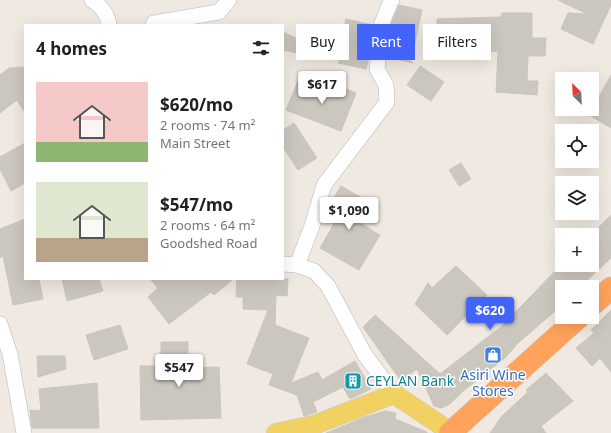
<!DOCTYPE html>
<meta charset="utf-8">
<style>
:root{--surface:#fff;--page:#f6f6f6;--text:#202124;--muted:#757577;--accent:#4264fb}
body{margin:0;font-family:"Noto Sans",sans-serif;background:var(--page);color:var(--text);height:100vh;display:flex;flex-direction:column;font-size:15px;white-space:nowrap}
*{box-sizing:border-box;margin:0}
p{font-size:13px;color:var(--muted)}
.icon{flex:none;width:22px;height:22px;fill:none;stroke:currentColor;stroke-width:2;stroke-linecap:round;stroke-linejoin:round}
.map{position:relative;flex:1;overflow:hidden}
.drawer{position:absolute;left:24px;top:24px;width:260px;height:256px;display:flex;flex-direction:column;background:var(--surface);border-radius:0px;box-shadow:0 4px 16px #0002}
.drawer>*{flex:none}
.banner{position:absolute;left:296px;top:24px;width:255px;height:36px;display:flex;gap:8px}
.needle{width:26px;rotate:336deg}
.buttons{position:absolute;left:555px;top:72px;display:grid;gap:8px}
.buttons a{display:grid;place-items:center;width:44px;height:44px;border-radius:0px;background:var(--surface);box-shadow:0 4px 16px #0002;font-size:20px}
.price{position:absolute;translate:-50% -34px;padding:0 9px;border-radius:4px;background:#fff;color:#222;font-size:13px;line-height:26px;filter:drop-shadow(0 1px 2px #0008)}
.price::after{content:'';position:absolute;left:50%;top:24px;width:12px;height:9px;margin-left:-6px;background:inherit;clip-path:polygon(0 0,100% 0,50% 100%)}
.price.current{background:var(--accent);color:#fff}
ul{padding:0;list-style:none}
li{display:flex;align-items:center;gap:12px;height:100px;padding:0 12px}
li span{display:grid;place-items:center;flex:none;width:112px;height:80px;border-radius:0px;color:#555}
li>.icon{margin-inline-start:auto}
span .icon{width:48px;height:48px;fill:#fffc;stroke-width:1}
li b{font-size:17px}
h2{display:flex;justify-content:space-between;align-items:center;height:48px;padding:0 12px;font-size:17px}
.tag{padding:0 14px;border-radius:0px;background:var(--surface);box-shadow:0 4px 16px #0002;font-size:14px;line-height:36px}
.tag.current{background:var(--accent);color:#fff}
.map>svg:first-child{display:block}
</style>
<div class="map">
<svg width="611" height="433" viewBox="0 0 611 433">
<rect width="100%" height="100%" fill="#efe9e1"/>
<g fill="#cbc7bf" stroke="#cbc5ba">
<path d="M558,0H611V5L593,44L561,29L568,13L587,14Z"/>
<path d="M399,5L422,10L412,55H404L413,63L387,57L391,24Z"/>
<path d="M502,13H532V38H546L545,56H528L527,81H538L537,95L496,92L498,51L438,54L437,19L501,17Z"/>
<path d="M346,19L373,25L370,53L366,69L338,63L347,46L341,42Z"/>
<path d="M283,32L308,44L302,54L283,50Z"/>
<path d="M420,66L444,82L431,101L407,85Z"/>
<path d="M25,67V113L17,100L0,113V75L9,68Z"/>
<path d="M611,75V128L589,115Z"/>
<path d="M298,81L335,95L338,86L356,93L341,131L286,110Z"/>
<path d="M294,123L317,158L298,170L283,147V130Z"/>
<path d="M25,143V183L11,191L0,169V157Z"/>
<path d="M461,163L471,179L459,186L449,170Z"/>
<path d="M341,186L367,201L355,220L380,235L359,270L320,248L339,215L327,209Z"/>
<path d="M611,215V258L580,287H562V305L518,343L505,358L463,391L450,404L441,408L434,406L417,369L401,381L363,327L375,315L440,374L502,326L561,265H592V234Z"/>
<path d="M25,219V279H39L43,299L13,305L3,256L0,258V229Z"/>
<path d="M456,266L487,295L447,335L415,304L428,283L432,288Z"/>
<path d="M62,279H99L103,291L67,301Z"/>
<path d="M150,279H233L214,295L211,292L169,324L148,297L158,288Z"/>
<path d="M237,279H288L287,296L276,295L275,325L309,338L291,383L318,372L322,380L355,361L371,389L350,399L343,387L313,402L317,412L304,416L297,395L269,385L273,374L247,364L268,310L243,309V297H236Z"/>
<path d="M611,310V372L600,358L592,366L576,348L594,333L591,330Z"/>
<path d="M120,325L128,349L94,360L86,335Z"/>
<path d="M161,342H188V368L219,367L221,418L141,420L140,366H161Z"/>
<path d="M37,356H65L66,369L38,377Z"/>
<path d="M546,373L573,401L541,426L546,433H490L502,416L528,392L526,390Z"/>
<path d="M97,383L99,428H32L30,410L41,411L39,389Z"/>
<path d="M385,411L396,413L395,419L427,432V433H326L365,417Z"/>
</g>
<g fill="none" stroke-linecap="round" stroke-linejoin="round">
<g stroke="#b4b7c1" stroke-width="16">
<g id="minor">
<path d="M92,0C101,6 108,14 109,25"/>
<path d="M153,25L154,23L219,12L229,0"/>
<path d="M283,264L297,265L314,271L328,286L365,355L394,394"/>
<path d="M297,265L312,226L324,185L387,102L386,85L377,69L382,23L391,1L392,0"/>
<path d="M0,324L10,354L24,433"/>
</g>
</g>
<g stroke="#c9c9c9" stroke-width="20">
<path id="major" d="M276,433L314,425L394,394L451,432"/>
</g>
<g stroke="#c9c9c9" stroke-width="23">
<g id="highway">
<path d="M592,305L611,288"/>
<path d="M450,433L579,317"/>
</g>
</g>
<use href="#minor" stroke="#fff" stroke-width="15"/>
<use href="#major" stroke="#f2d163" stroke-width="19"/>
<use href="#highway" stroke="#ffa35c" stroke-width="22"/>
</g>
<defs>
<g id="shop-square" transform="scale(0.9)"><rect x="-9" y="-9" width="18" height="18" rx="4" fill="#3f7fe0" stroke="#fff"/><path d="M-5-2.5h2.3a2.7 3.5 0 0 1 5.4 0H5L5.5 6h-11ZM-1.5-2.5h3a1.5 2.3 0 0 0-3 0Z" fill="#fff"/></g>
<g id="building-square" transform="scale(0.9)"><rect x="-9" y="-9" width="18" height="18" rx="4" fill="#0f9aa8" stroke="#fff"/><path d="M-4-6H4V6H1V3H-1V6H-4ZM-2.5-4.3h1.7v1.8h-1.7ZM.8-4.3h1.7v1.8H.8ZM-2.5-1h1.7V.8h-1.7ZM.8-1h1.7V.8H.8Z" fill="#fff"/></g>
</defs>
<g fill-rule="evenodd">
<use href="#shop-square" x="493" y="355"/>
<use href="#building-square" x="353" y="381"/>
</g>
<g text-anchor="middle" stroke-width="3" stroke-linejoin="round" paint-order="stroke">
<g font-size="14" fill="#366cbe" stroke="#fff">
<text x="493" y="380">Asiri Wine<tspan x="493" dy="16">Stores</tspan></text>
</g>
<g font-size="14" fill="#0d838f" stroke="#fff" text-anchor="start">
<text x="366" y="386">CEYLAN Bank</text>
</g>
</g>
</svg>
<div class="buttons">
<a><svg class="needle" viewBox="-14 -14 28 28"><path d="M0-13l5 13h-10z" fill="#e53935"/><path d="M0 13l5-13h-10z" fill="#757577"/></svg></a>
<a><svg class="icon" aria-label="locate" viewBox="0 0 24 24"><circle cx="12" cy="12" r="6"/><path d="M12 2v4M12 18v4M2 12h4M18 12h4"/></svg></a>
<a><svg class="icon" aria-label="layers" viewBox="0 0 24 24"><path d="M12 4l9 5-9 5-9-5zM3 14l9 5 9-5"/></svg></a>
<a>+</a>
<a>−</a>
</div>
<b class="price" style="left:322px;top:105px">$617</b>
<b class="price" style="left:349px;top:231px">$1,090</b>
<b class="price current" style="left:490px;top:331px">$620</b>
<b class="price" style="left:179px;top:388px">$547</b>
<div class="banner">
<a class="tag">Buy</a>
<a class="tag current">Rent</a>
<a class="tag">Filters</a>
</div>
<section class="drawer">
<h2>4 homes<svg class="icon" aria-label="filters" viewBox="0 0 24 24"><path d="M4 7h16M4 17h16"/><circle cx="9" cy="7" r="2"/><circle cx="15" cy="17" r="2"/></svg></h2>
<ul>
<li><span style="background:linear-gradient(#f6c9c9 75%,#8fb573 0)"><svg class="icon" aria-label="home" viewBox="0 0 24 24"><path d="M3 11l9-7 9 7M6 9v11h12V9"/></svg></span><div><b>$620/mo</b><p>2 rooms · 74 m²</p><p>Main Street</p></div></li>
<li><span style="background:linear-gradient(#dfe7d0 70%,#b9a48a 0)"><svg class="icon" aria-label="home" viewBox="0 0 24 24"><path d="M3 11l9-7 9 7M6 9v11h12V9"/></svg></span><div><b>$547/mo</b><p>2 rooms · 64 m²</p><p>Goodshed Road</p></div></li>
</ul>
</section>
</div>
